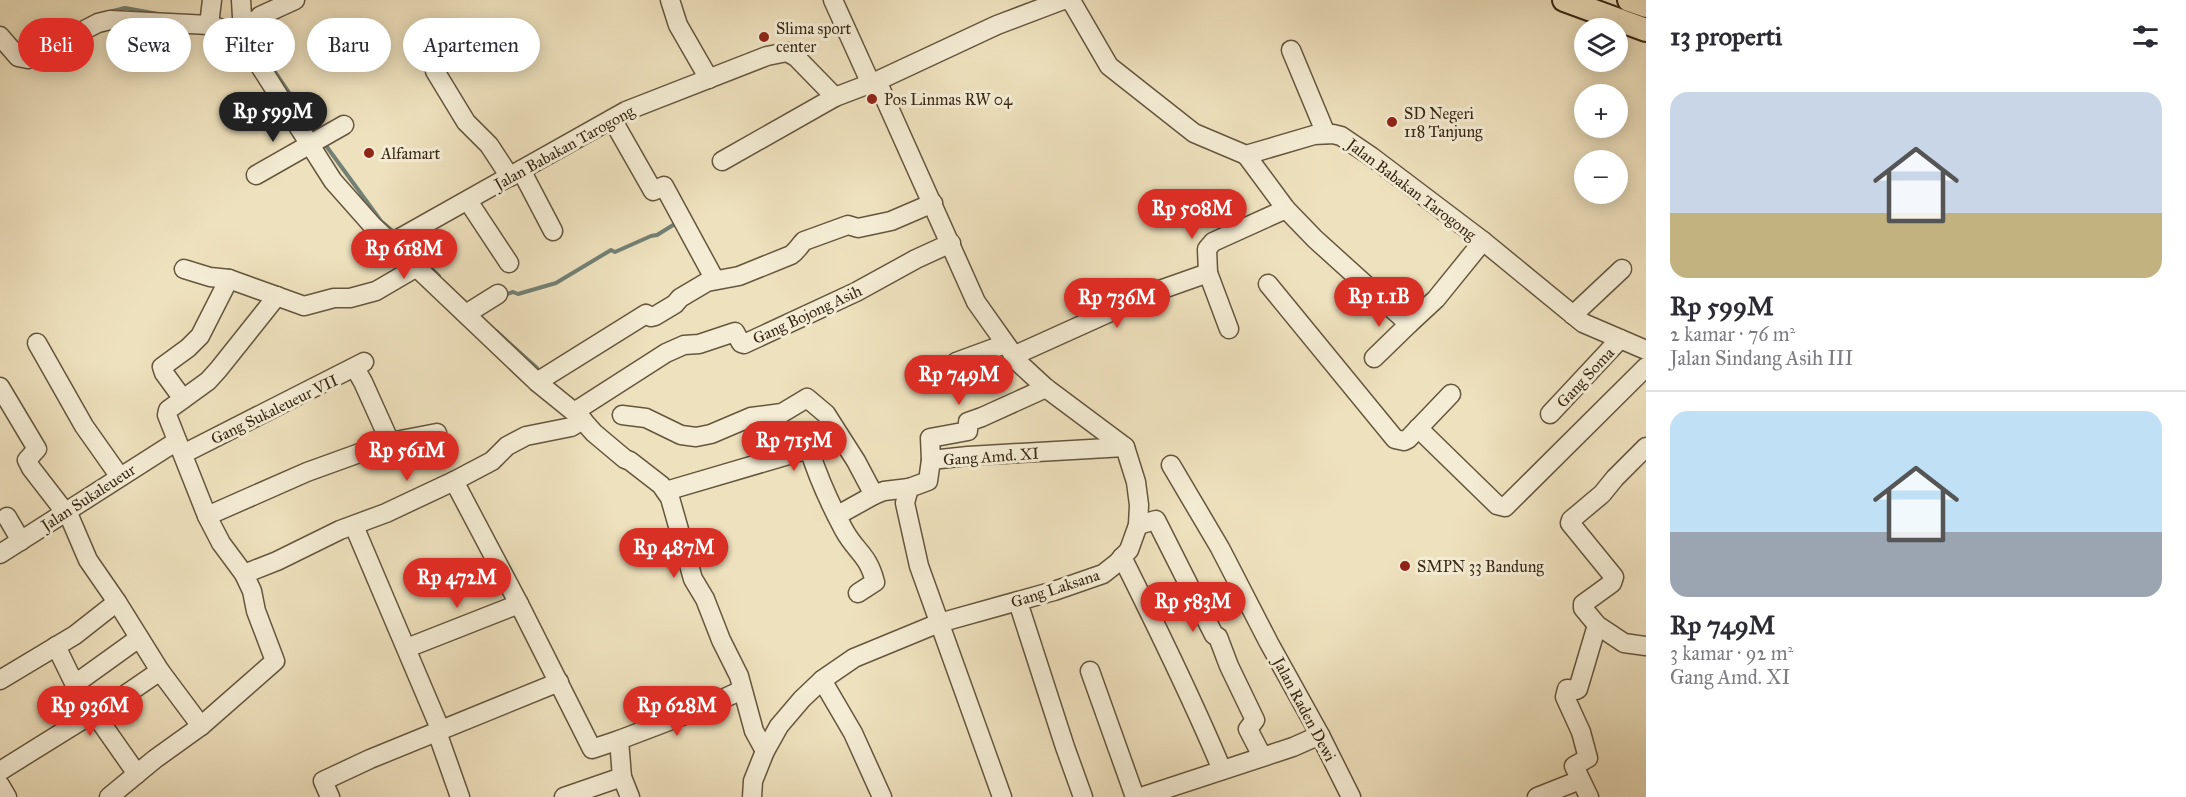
<!DOCTYPE html>
<html lang="id">
<meta charset="utf-8">
<style>
:root{--surface:#fff;--page:#f2f2f3;--text:#2b2b33;--muted:#7c7c81;--line:#e1e1e2;--accent:#d93025}
body{margin:0;font-family:"IM FELL Great Primer",serif;background:var(--page);color:var(--text);height:100vh;display:flex;flex-direction:column;font-size:22px;white-space:nowrap}
*{box-sizing:border-box;margin:0}
p{font-size:20px;color:var(--muted)}
.icon{flex:none;width:33px;height:33px;fill:none;stroke:currentColor;stroke-width:2;stroke-linecap:round;stroke-linejoin:round}
.map{position:relative;flex:1;overflow:hidden}
.sheet{display:flex;flex-direction:column;background:var(--surface);width:540px}
.sheet>*{flex:none}
.top-card{position:absolute;left:18px;top:18px;width:570px;height:54px;display:flex;gap:12px}
.controls{position:absolute;left:1574px;top:18px;display:grid;gap:12px}
.controls a{display:grid;place-items:center;width:54px;height:54px;border-radius:50%;background:var(--surface);box-shadow:0 3px 15px #0003;font-size:30px}
.price{position:absolute;translate:-50% -51px;padding:0 14px;border-radius:21px;background:var(--accent);color:#fff;font-size:20px;line-height:39px;filter:drop-shadow(0 2px 3px #0008)}
.price::after{content:'';position:absolute;left:50%;top:36px;width:18px;height:14px;margin-left:-9px;background:inherit;clip-path:polygon(0 0,100% 0,50% 100%)}
.price.selected{background:#222;color:#fff}
ul{padding:0;list-style:none}
li{display:grid;align-content:center;gap:12px;height:318px;padding:0 24px}
li+li{border-top:2px solid var(--line)}
li span{display:grid;place-items:center;height:186px;border-radius:18px;color:#555}
li>.icon{margin-inline-start:auto}
span .icon{width:108px;height:108px;fill:#fffc;stroke-width:1}
li b{font-size:26px}
h2{display:flex;justify-content:space-between;align-items:center;height:72px;padding:0 24px;font-size:26px}
.chip{padding:0 21px;border-radius:27px;background:var(--surface);box-shadow:0 3px 15px #0003;font-size:21px;line-height:54px}
.chip.selected{background:var(--accent);color:#fff}
main{display:flex;flex:1;min-height:0}
.map>svg:first-child{display:block}
</style>
<main>
<div class="map">
<svg width="1646" height="797" viewBox="0 0 1646 797">
<rect width="100%" height="100%" fill="#eee1bd"/>
<filter id="stains"><feTurbulence type="fractalNoise" baseFrequency=".00333" numOctaves="4"/><feColorMatrix values="0 0 0 0 .2 0 0 0 0 .09 0 0 0 0 .02 0 0 0 .5 -.17"/></filter>
<radialGradient id="worn" r=".72"><stop offset=".6" stop-color="#630" stop-opacity="0"/><stop offset="1" stop-color="#630" stop-opacity=".3"/></radialGradient>
<g fill="none" stroke-linecap="round" stroke-linejoin="round">
<g stroke="#728075" stroke-width="4">
<path d="M109,12L125,8L158,14"/>
<path d="M257,45L317,134"/>
<path d="M324,143L381,221L396,234"/>
<path d="M404,241L439,276"/>
<path d="M504,295L513,292L518,294L556,283L611,250L615,252L651,236L657,235L678,222"/>
<path d="M496,331L537,368"/>
</g>
<g stroke="#65563e" stroke-width="21">
<g id="minor">
<path d="M241,0L243,34"/>
<path d="M670,0L678,25L709,79"/>
<path d="M833,0L871,84"/>
<path d="M1068,0L1073,4L1109,66L1194,133L1246,155L1314,135L1333,134L1341,136L1372,157L1483,241L1583,323L1646,350"/>
<path d="M242,24L259,19L260,16L295,0"/>
<path d="M209,25L212,0"/>
<path d="M0,36L18,57L28,59L98,23L110,20L209,25L230,31L244,41L333,181L372,225L537,382L579,416L594,433L625,459L630,461L661,485L670,498L693,579L705,599L721,640L739,676L754,731L765,751"/>
<path d="M1291,50L1326,134"/>
<path d="M435,71L466,122L489,145L510,177"/>
<path d="M612,119L653,191L664,186L715,280"/>
<path d="M1246,155L1286,209L1315,239L1409,324L1436,299L1483,241"/>
<path d="M722,161L835,97"/>
<path d="M521,170L553,231"/>
<path d="M256,175L344,125"/>
<path d="M468,201L509,263"/>
<path d="M391,243L626,111L767,56L787,52L796,57L835,97L877,81L997,25L1063,0"/>
<path d="M184,269L210,277L229,279L304,306L334,298H350L376,291L417,267"/>
<path d="M1268,284L1395,439L1404,441L1408,439L1451,394"/>
<path d="M466,314L498,294"/>
<path d="M1573,315L1622,269"/>
<path d="M1229,329L1208,273L1207,249L1213,242L1286,209"/>
<path d="M37,343L84,426L120,477"/>
<path d="M1013,356L1157,291L1208,273"/>
<path d="M1374,358L1409,324"/>
<path d="M956,362L1005,344"/>
<path d="M355,368L363,382L390,442"/>
<path d="M537,382L646,314L651,317L655,316L675,304L680,298L707,282L739,276L791,255C797,251 799,246 804,241L848,225L858,228L891,221L933,203"/>
<path d="M0,387L37,449L27,460L31,468L65,512"/>
<path d="M183,399L164,373L162,367L188,348L200,336L229,279"/>
<path d="M574,412L666,353L684,345L699,344L735,332L741,343L744,344L856,292L916,259L951,243"/>
<path d="M1550,414L1620,339"/>
<path d="M622,415L646,418L681,435L696,437L711,434L751,417L782,413L807,398L826,414L856,461L874,495"/>
<path d="M1418,428L1497,505L1505,507L1646,367"/>
<path d="M1646,447L1615,478L1602,494L1571,520L1570,523L1614,577L1612,583L1583,604V608L1597,625L1624,643L1646,646"/>
<path d="M183,454L364,362"/>
<path d="M931,460L930,438L968,431V422L982,417L1046,388"/>
<path d="M1171,465L1220,548L1269,643L1320,735L1351,797"/>
<path d="M454,481L519,604L592,749L619,740"/>
<path d="M666,491L809,449C818,477 830,504 844,530C856,552 868,554 875,582L858,593"/>
<path d="M838,515L874,495L884,491L909,488"/>
<path d="M207,516L307,472L390,442L437,433"/>
<path d="M7,517L21,541"/>
<path d="M1138,525L1156,520L1157,522L1214,635L1218,637L1229,666L1255,720L1248,729L1262,756"/>
<path d="M354,526L441,731"/>
<path d="M0,554L177,441"/>
<path d="M1122,557C1157,627 1192,698 1222,770"/>
<path d="M244,574L277,561L340,530L386,513L454,481L492,461L507,446L526,436L571,427L583,420"/>
<path d="M117,602L160,671"/>
<path d="M1018,602L1065,747L1083,797"/>
<path d="M56,646L76,687L137,774"/>
<path d="M407,648L519,604"/>
<path d="M1090,671L1135,797"/>
<path d="M0,680L75,635L117,602L88,560L67,511"/>
<path d="M822,680L853,733L882,797"/>
<path d="M75,684L139,638"/>
<path d="M437,732L460,797"/>
<path d="M0,771L103,707L106,708L160,671L201,726"/>
<path d="M0,785L7,797"/>
<path d="M109,797L155,759L201,726L275,661L256,611L252,591L244,574L221,543L207,516L167,415L168,410L208,381L218,370L277,296"/>
<path d="M330,797L323,781L370,759L559,682"/>
<path d="M564,797L622,777"/>
<path d="M630,797L622,777L619,740L703,708L742,690"/>
<path d="M752,797L753,781L765,751L779,726L802,699L822,680L854,658L939,623L1054,591L1103,574L1117,563L1129,550L1138,525L1139,505L1136,482L1125,447L1046,388L1020,364L976,302L877,81"/>
<path d="M1002,797L919,566L905,503L909,488L928,481L931,460L968,456L1125,447"/>
<path d="M1141,797L1293,747L1320,735"/>
<path d="M1537,797L1580,780"/>
<path d="M1589,797L1574,766L1588,758L1581,732L1565,697L1567,689L1576,690L1578,689L1597,625"/>
</g>
</g>
<g stroke="#372714" stroke-width="26">
<g id="major">
<path d="M1564,0L1646,30"/>
<path d="M1629,0L1646,6"/>
</g>
</g>
<use href="#minor" stroke="#f4ecd4" stroke-width="18"/>
<use href="#major" stroke="#eee1bd" stroke-width="22"/>
</g>
<g fill="#8f2418" stroke="#f4ecd4" stroke-width="2">
<circle cx="764" cy="37" r="6"/>
<circle cx="872" cy="99" r="6"/>
<circle cx="1392" cy="122" r="6"/>
<circle cx="369" cy="153" r="6"/>
<circle cx="1405" cy="566" r="6"/>
</g>
<g text-anchor="middle" stroke-width="6" stroke-linejoin="round" paint-order="stroke">
<g font-size="16" fill="#372714" stroke="#f4ecd4" text-anchor="start">
<text x="776" y="34">Slima sport<tspan x="776" dy="18">center</tspan></text>
<text x="884" y="105">Pos Linmas RW 04</text>
<text x="1404" y="119">SD Negeri<tspan x="1404" dy="18">118 Tanjung</tspan></text>
<text x="381" y="159">Alfamart</text>
<text x="1417" y="572">SMPN 33 Bandung</text>
</g>
<g font-size="16" fill="#372714" stroke="#f4ecd4">
<text transform="translate(564 147) rotate(-29)" y="6">Jalan Babakan Tarogong</text>
<text transform="translate(1412 189) rotate(37)" y="6">Jalan Babakan Tarogong</text>
<text transform="translate(807 314) rotate(-25)" y="6">Gang Bojong Asih</text>
<text transform="translate(1585 377) rotate(-47)" y="6">Gang Soma</text>
<text transform="translate(274 409) rotate(-26)" y="6">Gang Sukaleueur VII</text>
<text transform="translate(991 456) rotate(-4)" y="6">Gang Amd. XI</text>
<text transform="translate(88 497) rotate(-33)" y="6">Jalan Sukaleueur</text>
<text transform="translate(1055 588) rotate(-18)" y="6">Gang Laksana</text>
<text transform="translate(1305 709) rotate(62)" y="6">Jalan Raden Dewi</text>
</g>
</g>
<rect width="100%" height="100%" filter="url(#stains)"/>
<rect width="100%" height="100%" fill="url(#worn)"/>
</svg>
<div class="controls">
<a><svg class="icon" aria-label="layers" viewBox="0 0 24 24"><path d="M12 4l9 5-9 5-9-5zM3 14l9 5 9-5"/></svg></a>
<a>+</a>
<a>−</a>
</div>
<b class="price selected" style="left:273px;top:143px">Rp 599M</b>
<b class="price" style="left:1192px;top:240px">Rp 508M</b>
<b class="price" style="left:404px;top:280px">Rp 618M</b>
<b class="price" style="left:1379px;top:328px">Rp 1.1B</b>
<b class="price" style="left:1117px;top:329px">Rp 736M</b>
<b class="price" style="left:959px;top:406px">Rp 749M</b>
<b class="price" style="left:794px;top:472px">Rp 715M</b>
<b class="price" style="left:407px;top:482px">Rp 561M</b>
<b class="price" style="left:674px;top:579px">Rp 487M</b>
<b class="price" style="left:457px;top:609px">Rp 472M</b>
<b class="price" style="left:1193px;top:633px">Rp 583M</b>
<b class="price" style="left:90px;top:737px">Rp 936M</b>
<b class="price" style="left:677px;top:737px">Rp 628M</b>
<div class="top-card">
<a class="chip selected">Beli</a>
<a class="chip">Sewa</a>
<a class="chip">Filter</a>
<a class="chip">Baru</a>
<a class="chip">Apartemen</a>
</div>
</div>
<section class="sheet">
<h2>13 properti<svg class="icon" aria-label="filters" viewBox="0 0 24 24"><path d="M4 7h16M4 17h16"/><circle cx="9" cy="7" r="2"/><circle cx="15" cy="17" r="2"/></svg></h2>
<ul>
<li><span style="background:linear-gradient(#c9d6e8 65%,#c2b280 0)"><svg class="icon" aria-label="home" viewBox="0 0 24 24"><path d="M3 11l9-7 9 7M6 9v11h12V9"/></svg></span><div><b>Rp 599M</b><p>2 kamar · 76 m²</p><p>Jalan Sindang Asih III</p></div></li>
<li><span style="background:linear-gradient(#bfe0f5 65%,#9aa5b1 0)"><svg class="icon" aria-label="home" viewBox="0 0 24 24"><path d="M3 11l9-7 9 7M6 9v11h12V9"/></svg></span><div><b>Rp 749M</b><p>3 kamar · 92 m²</p><p>Gang Amd. XI</p></div></li>
</ul>
</section>
</main>
